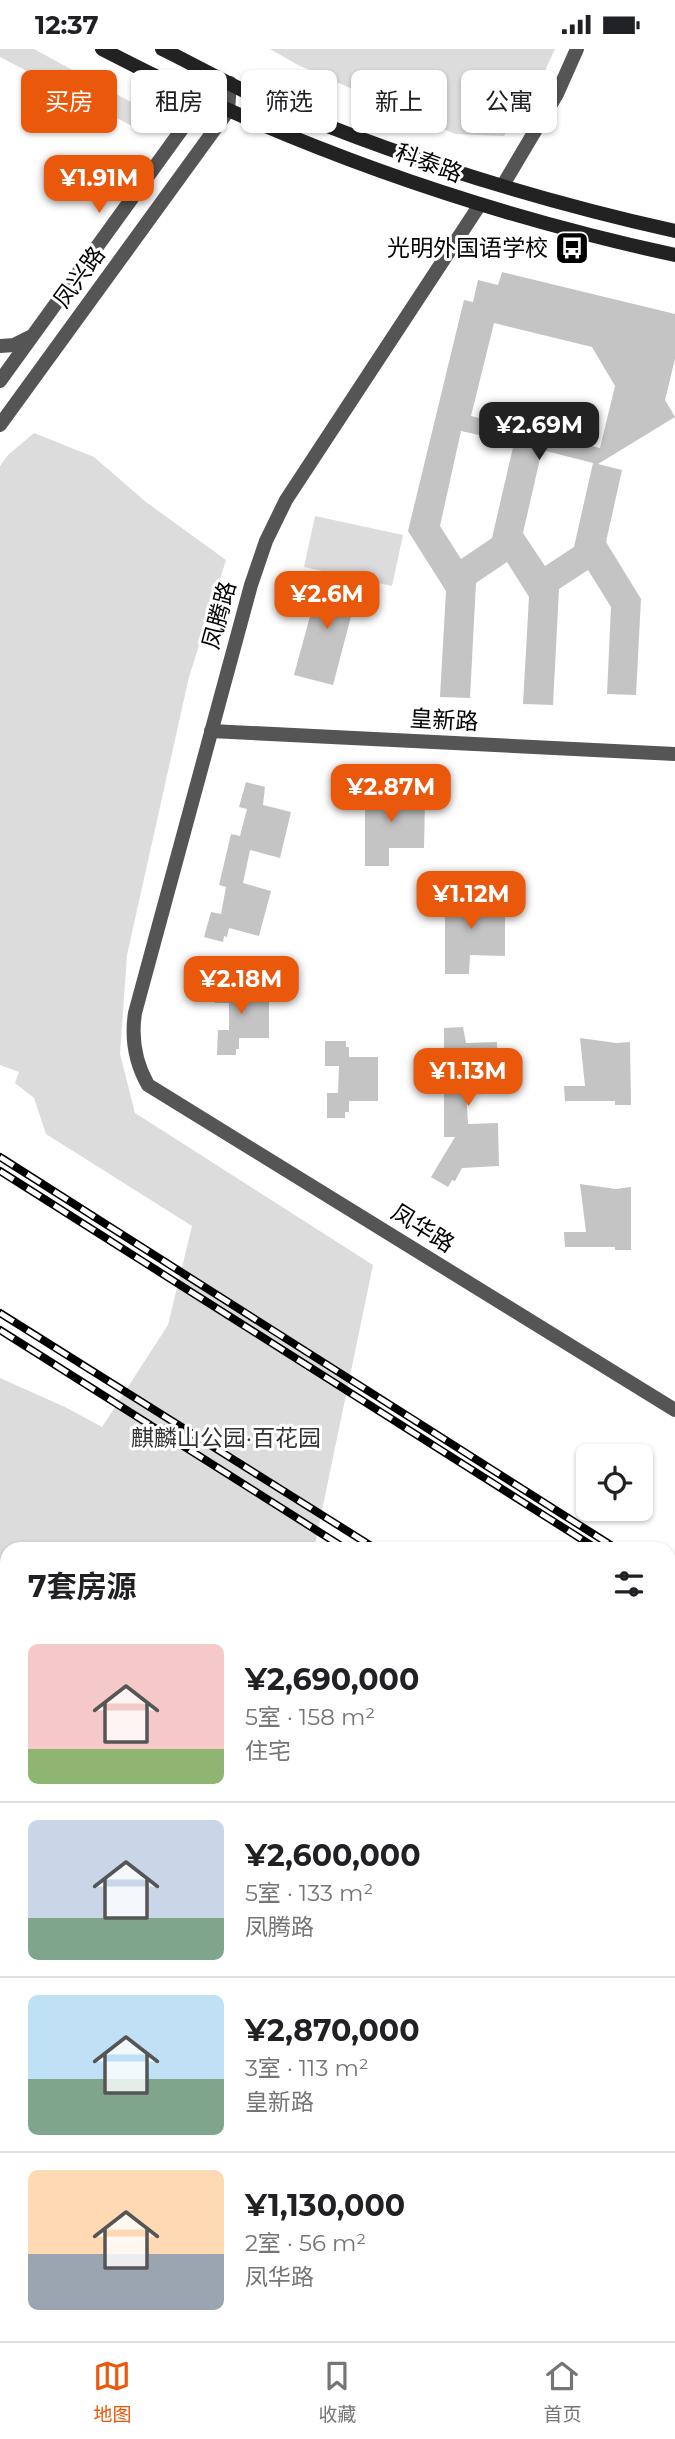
<!DOCTYPE html>
<html lang="zh">
<meta charset="utf-8">
<style>
:root{--surface:#fff;--page:#f2f2f2;--text:#202124;--muted:#757577;--line:#e0e0e0;--accent:#ea580c}
body{margin:0;font-family:Montserrat,"Noto Sans SC",sans-serif;background:var(--page);color:var(--text);height:100vh;display:flex;flex-direction:column;font-size:26px;white-space:nowrap}
*{box-sizing:border-box;margin:0}
p{font-size:23px;color:var(--muted)}
.icon{flex:none;width:38px;height:38px;fill:none;stroke:currentColor;stroke-width:2;stroke-linecap:round;stroke-linejoin:round}
.map{position:relative;flex:1;overflow:hidden}
.panel{position:absolute;left:0px;top:1493px;width:676px;height:800px;display:flex;flex-direction:column;background:var(--surface);border-radius:21px 21px 0 0;box-shadow:0 2px 5px #0004}
.panel>*{flex:none}
.hud{position:absolute;left:21px;top:21px;width:634px;height:63px;display:flex;gap:14px}
.tools{position:absolute;left:576px;top:1395px;display:grid;gap:14px}
.tools a{display:grid;place-items:center;width:77px;height:77px;border-radius:10px;background:var(--surface);box-shadow:0 2px 5px #0004;font-size:35px}
.price{position:absolute;translate:-50% -60px;padding:0 16px;border-radius:14px;background:var(--accent);color:#fff;font-size:23px;line-height:46px;filter:drop-shadow(0 2px 4px #0008)}
.price::after{content:'';position:absolute;left:50%;top:42px;width:21px;height:16px;margin-left:-10px;background:inherit;clip-path:polygon(0 0,100% 0,50% 100%)}
.price.on{background:#222;color:#fff}
ul{padding:0;list-style:none}
li{display:flex;align-items:center;gap:21px;height:175px;padding:0 28px}
li+li{border-top:2px solid var(--line)}
li span{display:grid;place-items:center;flex:none;width:196px;height:140px;border-radius:10px;color:#555}
li>.icon{margin-inline-start:auto}
span .icon{width:84px;height:84px;fill:#fffc;stroke-width:1}
li b{font-size:30px}
h2{display:flex;justify-content:space-between;align-items:center;height:84px;padding:0 28px;font-size:30px}
.chip{padding:0 24px;border-radius:10px;background:var(--surface);box-shadow:0 2px 5px #0004;font-size:24px;line-height:63px}
.chip.on{background:var(--accent);color:#fff}
.status{display:flex;justify-content:space-between;align-items:center;height:49px;padding:0 35px;background:var(--surface);direction:ltr}
.status svg{height:19px;fill:currentColor}
.tabs{display:flex;justify-content:space-around;align-items:center;height:98px;border-top:2px solid var(--line);background:var(--surface);font-size:19px;color:var(--muted)}
.tabs a{display:grid;justify-items:center;gap:4px}
.tabs .on{color:var(--accent)}
.map>svg:first-child{display:block}
</style>
<div class="status"><b>12:37</b><svg viewBox="0 0 49 12"><path d="M0 12V9h3v3zM5 12V6h3v6zM10 12V3h3v9zM15 12V0h3v12zM26 1h20v11H26zM47 4h2v5h-2z"/></svg></div>
<div class="map">
<svg width="675" height="2292" viewBox="0 0 675 2292">
<rect width="100%" height="100%" fill="#fff"/>
<g fill="#dcdcdc">
<path d="M0,0H34L131,53L136,79L0,8Z"/>
<path d="M270,0H555L543,26L504,87L455,85L298,16Z"/>
<path d="M34,384L94,408L146,453L226,511L189,628L127,906L120,1005L135,1064L373,1216L314,1500H7V2286H41L36,2292H0V1329L65,1358L102,1378L168,1276L192,1177L46,1085L34,1049L15,1034L19,1023L0,1016V417L8,406Z"/>
<path d="M315,467L403,486L392,537L304,518Z"/>
</g>
<g fill="#c4c4c4" fill-rule="evenodd">
<path d="M502,223L675,265V310L665,351L675,368L598,415L622,421L606,493L641,550L636,646L607,645L611,558L588,521L559,540L553,656L523,655L529,548L507,513L476,534L470,649L440,648L446,542L408,482L464,251L473,253L478,231L498,236ZM494,274L592,298L615,337L600,399L471,367ZM461,382L514,394L492,489L461,510L440,477ZM542,401L593,414L574,498L545,517L523,484Z"/>
<path d="M321,527L359,537L333,636L294,626Z"/>
<path d="M365,732H388L391,751H425L424,799H389V817H365Z"/>
<path d="M246,733L265,738L263,756L291,763L280,809L250,801L243,834L271,842L259,887L229,879L227,888L224,887L223,893L204,888L211,863L221,865L226,838L219,836L231,785L240,787L247,760L239,758Z"/>
<path d="M445,839H469L471,858H505V907L470,906L469,925H445Z"/>
<path d="M216,929H236V935H239V945H269V989H239V1000H236V1006H217L218,981H229V954H215Z"/>
<path d="M463,978L466,994L497,993L498,1041L466,1042L468,1075L498,1074L499,1117L462,1119L455,1132L452,1131L448,1138L431,1128L455,1088H444V1030H458V1005H444V979Z"/>
<path d="M580,989L616,994L630,993L631,1056H615V1052H565L564,1037H585Z"/>
<path d="M325,992H346V998H349V1008H378V1052H349V1063H345V1069H327V1044H338L339,1017H325Z"/>
<path d="M580,1135L616,1140L631,1138V1201H615V1198H565L564,1183H586Z"/>
</g>
<g fill="none" stroke-linecap="round" stroke-linejoin="round">
<g stroke="#555" stroke-width="14">
<path d="M503,136L557,45L577,0"/>
<path d="M479,157L286,451L266,492L251,536L135,964C131,990 135,1013 148,1036L675,1361"/>
<path d="M0,297L14,296L30,288"/>
<path d="M0,332L203,51L230,34"/>
<path d="M0,376L228,62L230,34"/>
<path d="M211,682L675,705"/>
</g>
<g stroke="#222" stroke-width="14">
<path d="M102,0C282,94 476,163 675,206"/>
<path d="M162,0C197,17 231,37 266,52C398,108 536,151 675,182"/>
<path d="M668,2043L675,2036"/>
<path d="M493,2292L495,2286"/>
</g>
<g stroke="#000" stroke-width="8">
<g id="rail">
<path d="M0,1108L617,1500"/>
<path d="M0,1122L597,1500"/>
<path d="M0,1264L376,1500"/>
<path d="M0,1281L346,1500"/>
<path d="M668,1532L675,1536"/>
<path d="M668,1545L675,1549"/>
<path d="M668,1683L675,1687"/>
<path d="M668,1704L675,1708"/>
</g>
</g>
<use href="#rail" stroke="#fff" stroke-width="5" stroke-dasharray="16" stroke-linecap="butt"/>
</g>
<defs>
<g id="bus-square" transform="scale(1.75)"><rect x="-9" y="-9" width="18" height="18" rx="4" fill="#000" stroke="#fff"/><path d="M-5-6H5V4H4V6H2V4H-2V6H-4V4H-5ZM-3.5-4V0h7V-4ZM-3.5 1.2v1.5H-2V1.2ZM2 1.2v1.5H3.5V1.2Z" fill="#fff"/></g>
</defs>
<g fill-rule="evenodd">
<use href="#bus-square" x="572" y="199"/>
</g>
<g text-anchor="middle" stroke-width="6" stroke-linejoin="round" paint-order="stroke">
<g font-size="23" fill="#000" stroke="#fff">
<text transform="translate(429 114) rotate(20)" y="8">科泰路</text>
<text transform="translate(79 228) rotate(-54)" y="8">凤兴路</text>
<text transform="translate(219 566) rotate(-75)" y="8">凤腾路</text>
<text transform="translate(444 671) rotate(3)" y="8">皇新路</text>
<text transform="translate(423 1179) rotate(32)" y="8">凤华路</text>
</g>
<g font-size="23" fill="#000" stroke="#fff" text-anchor="end">
<text x="548" y="207">光明外国语学校</text>
</g>
<g font-size="23" fill="#333" stroke="#fff">
<text x="226" y="1397">麒麟山公园·百花园</text>
</g>
</g>
</svg>
<div class="tools">
<a><svg class="icon" aria-label="locate" viewBox="0 0 24 24"><circle cx="12" cy="12" r="6"/><path d="M12 2v4M12 18v4M2 12h4M18 12h4"/></svg></a>
</div>
<b class="price" style="left:99px;top:166px">¥1.91M</b>
<b class="price on" style="left:539px;top:413px">¥2.69M</b>
<b class="price" style="left:327px;top:582px">¥2.6M</b>
<b class="price" style="left:391px;top:775px">¥2.87M</b>
<b class="price" style="left:471px;top:882px">¥1.12M</b>
<b class="price" style="left:241px;top:967px">¥2.18M</b>
<b class="price" style="left:468px;top:1059px">¥1.13M</b>
<div class="hud">
<a class="chip on">买房</a>
<a class="chip">租房</a>
<a class="chip">筛选</a>
<a class="chip">新上</a>
<a class="chip">公寓</a>
</div>
<section class="panel">
<h2>7套房源<svg class="icon" aria-label="filters" viewBox="0 0 24 24"><path d="M4 7h16M4 17h16"/><circle cx="9" cy="7" r="2"/><circle cx="15" cy="17" r="2"/></svg></h2>
<ul>
<li><span style="background:linear-gradient(#f6c9c9 75%,#8fb573 0)"><svg class="icon" aria-label="home" viewBox="0 0 24 24"><path d="M3 11l9-7 9 7M6 9v11h12V9"/></svg></span><div><b>¥2,690,000</b><p>5室 · 158 m²</p><p>住宅</p></div></li>
<li><span style="background:linear-gradient(#c9d6e8 70%,#7fa58c 0)"><svg class="icon" aria-label="home" viewBox="0 0 24 24"><path d="M3 11l9-7 9 7M6 9v11h12V9"/></svg></span><div><b>¥2,600,000</b><p>5室 · 133 m²</p><p>凤腾路</p></div></li>
<li><span style="background:linear-gradient(#bfe0f5 60%,#7fa58c 0)"><svg class="icon" aria-label="home" viewBox="0 0 24 24"><path d="M3 11l9-7 9 7M6 9v11h12V9"/></svg></span><div><b>¥2,870,000</b><p>3室 · 113 m²</p><p>皇新路</p></div></li>
<li><span style="background:linear-gradient(#ffd9b3 60%,#9aa5b1 0)"><svg class="icon" aria-label="home" viewBox="0 0 24 24"><path d="M3 11l9-7 9 7M6 9v11h12V9"/></svg></span><div><b>¥1,130,000</b><p>2室 · 56 m²</p><p>凤华路</p></div></li>
</ul>
</section>
</div>
<nav class="tabs">
<a class="on"><svg class="icon" aria-label="map" viewBox="0 0 24 24"><path d="M3 6l6-2 6 2 6-2v14l-6 2-6-2-6 2zM9 4v14M15 6v14"/></svg>地图</a>
<a><svg class="icon" aria-label="saved" viewBox="0 0 24 24"><path d="M7 4h10v16l-5-4-5 4z"/></svg>收藏</a>
<a><svg class="icon" aria-label="home" viewBox="0 0 24 24"><path d="M3 11l9-7 9 7M6 9v11h12V9"/></svg>首页</a>
</nav>
